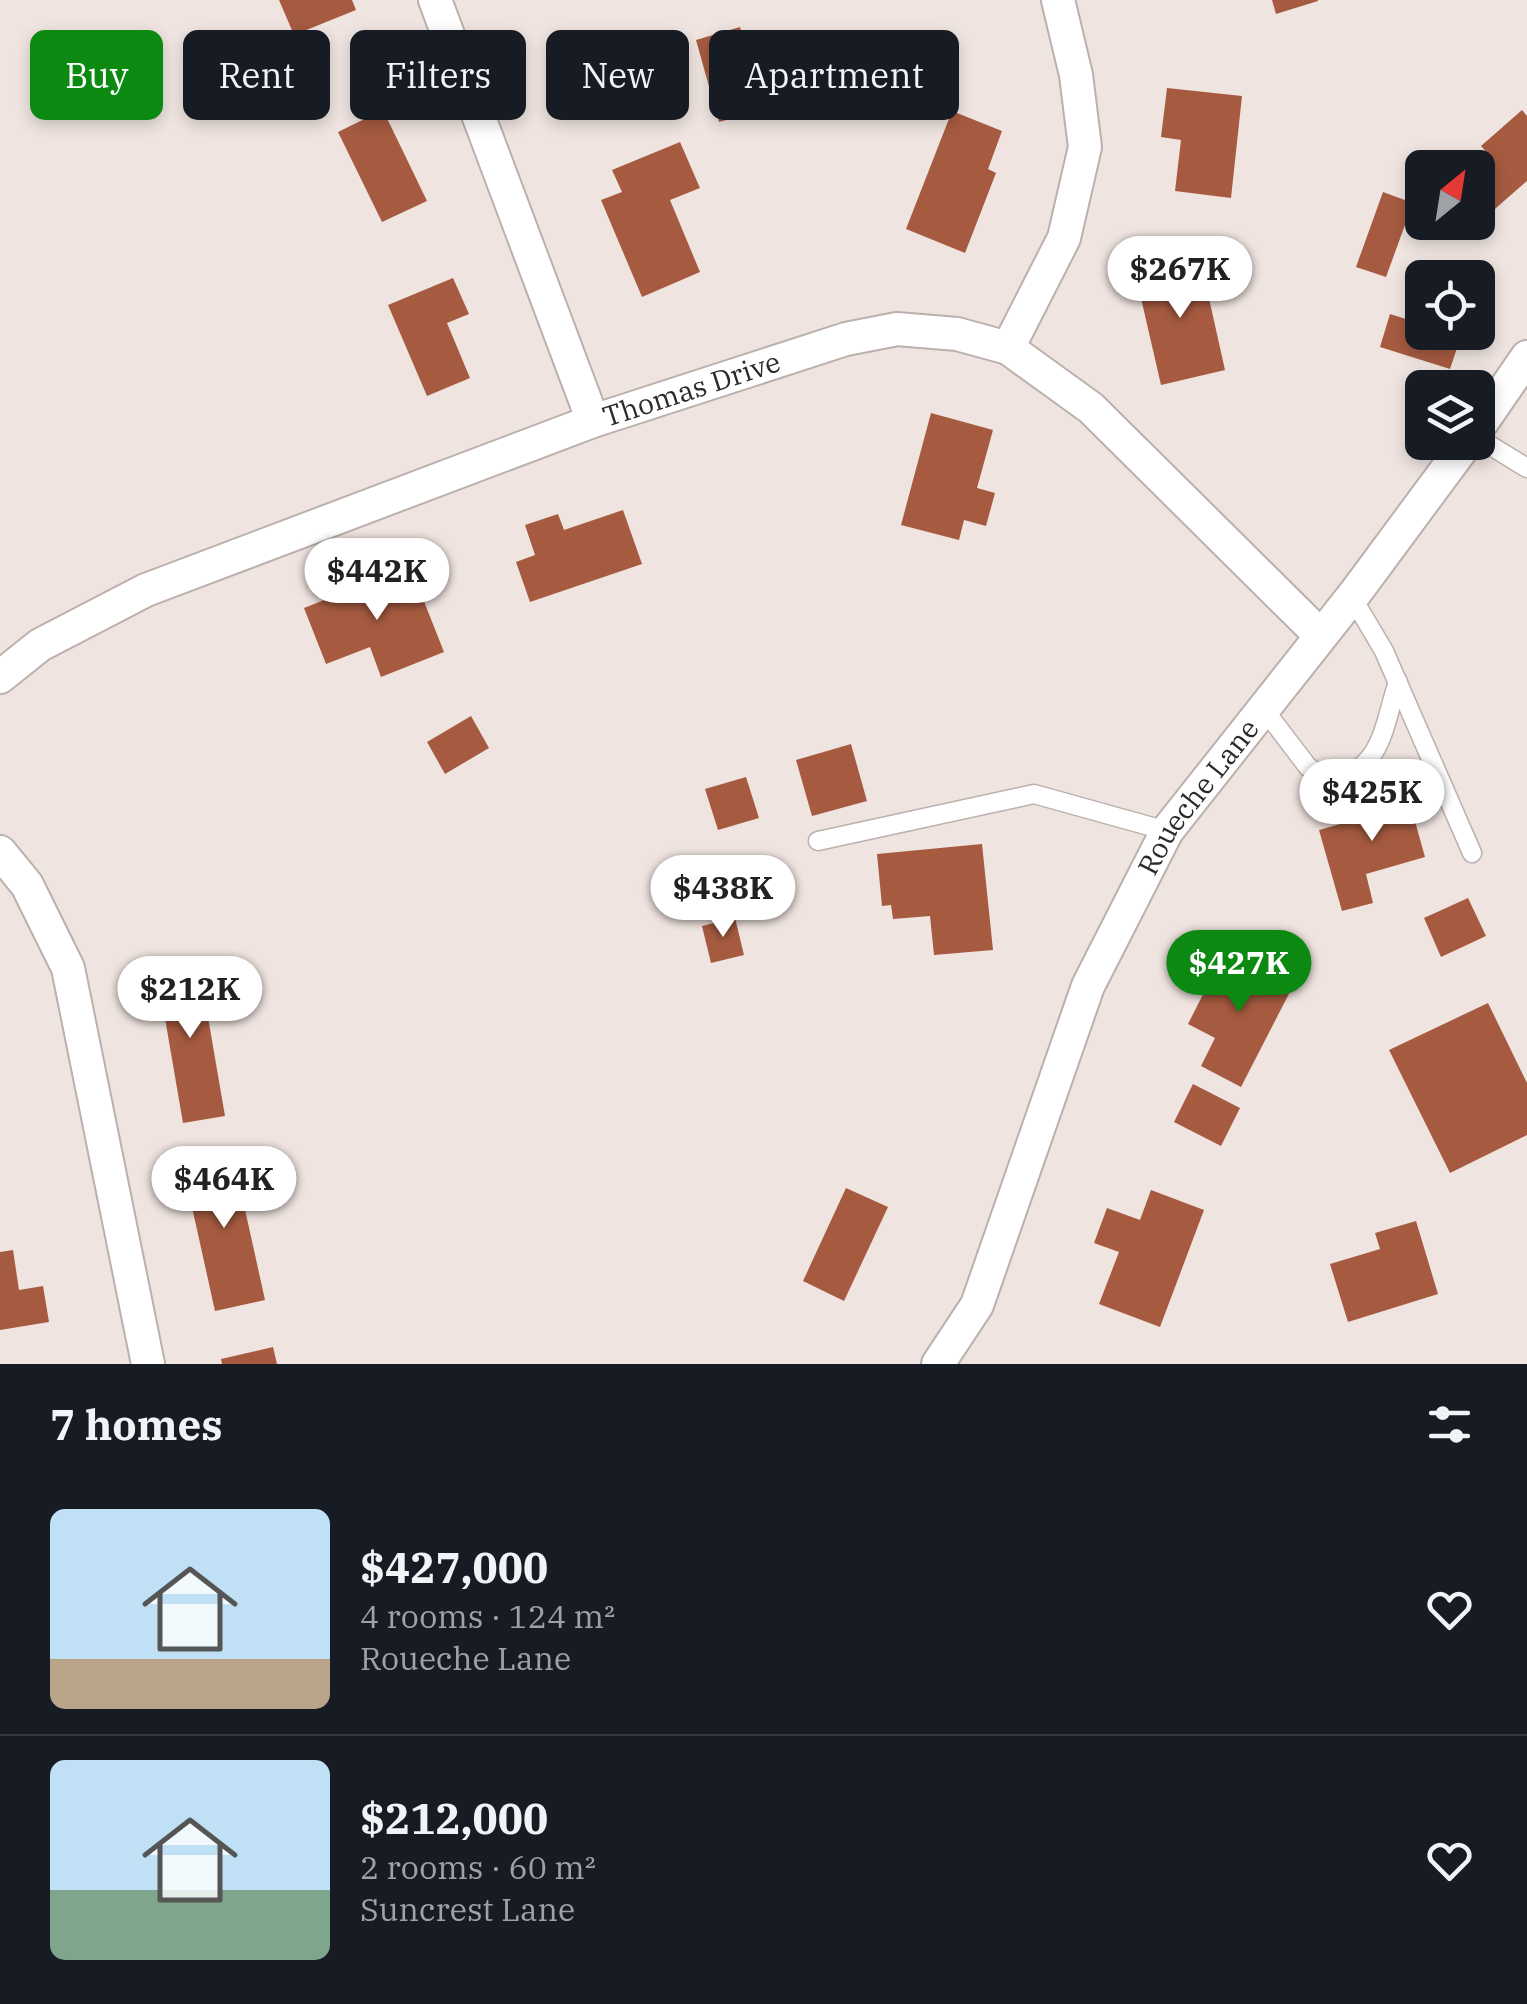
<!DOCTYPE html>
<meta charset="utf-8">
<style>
:root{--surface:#171b24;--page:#20242c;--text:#f1f3f6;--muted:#9ea1a6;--line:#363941;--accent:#0c8911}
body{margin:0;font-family:"IBM Plex Serif",serif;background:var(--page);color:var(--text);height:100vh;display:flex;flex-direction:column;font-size:38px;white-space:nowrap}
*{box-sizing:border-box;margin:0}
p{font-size:32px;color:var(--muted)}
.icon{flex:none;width:55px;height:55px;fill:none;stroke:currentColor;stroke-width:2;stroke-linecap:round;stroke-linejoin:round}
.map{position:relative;height:1364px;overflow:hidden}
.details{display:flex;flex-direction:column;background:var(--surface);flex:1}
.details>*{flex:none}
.guide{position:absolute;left:30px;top:30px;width:1000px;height:90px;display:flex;gap:20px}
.needle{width:65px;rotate:30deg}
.buttons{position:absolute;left:1405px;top:150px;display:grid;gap:20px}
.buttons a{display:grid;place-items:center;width:90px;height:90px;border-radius:15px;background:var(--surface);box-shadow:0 5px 15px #0003;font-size:50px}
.price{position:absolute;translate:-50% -85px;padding:0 22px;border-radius:35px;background:#fff;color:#222;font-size:32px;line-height:65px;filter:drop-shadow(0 2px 5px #0008)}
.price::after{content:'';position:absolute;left:50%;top:60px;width:30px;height:22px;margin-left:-15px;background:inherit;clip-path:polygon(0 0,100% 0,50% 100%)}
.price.current{background:var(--accent);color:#fff}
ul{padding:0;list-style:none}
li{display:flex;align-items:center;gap:30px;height:250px;padding:0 50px}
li+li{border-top:2px solid var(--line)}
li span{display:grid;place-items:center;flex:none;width:280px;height:200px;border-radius:15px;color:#555}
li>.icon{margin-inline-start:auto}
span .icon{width:120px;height:120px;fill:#fffc;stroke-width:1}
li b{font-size:42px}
h2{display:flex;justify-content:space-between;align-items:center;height:120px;padding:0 50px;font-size:42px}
.pill{padding:0 35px;border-radius:15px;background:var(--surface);box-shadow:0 5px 15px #0003;font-size:35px;line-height:90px}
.pill.current{background:var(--accent);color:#fff}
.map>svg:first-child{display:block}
</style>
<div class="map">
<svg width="1527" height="1364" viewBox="0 0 1527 1364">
<rect width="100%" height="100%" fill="#efe4e0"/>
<g fill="#a65b40">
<path d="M279,0H352L356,10L294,35Z"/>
<path d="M1272,0H1318V1L1276,14Z"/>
<path d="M740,27L763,110L719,122L696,40Z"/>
<path d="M1167,88L1242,96L1231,198L1175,191L1181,140L1161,137Z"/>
<path d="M383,110L427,201L382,222L338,132Z"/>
<path d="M1522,110L1527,116V181L1488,215L1478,203V172L1493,159L1481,146Z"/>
<path d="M952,111L1002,131L988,169L996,173L965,253L906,229Z"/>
<path d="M680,142L700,188L670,200L700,272L642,297L601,200L622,192L612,170Z"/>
<path d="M1383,192L1413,203L1386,277L1356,267Z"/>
<path d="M1200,258L1225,370L1161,385L1135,272Z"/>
<path d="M453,278L469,314L447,323L470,378L427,396L388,305Z"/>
<path d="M1390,314L1422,324V332H1449L1461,336L1450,369L1380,347Z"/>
<path d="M931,413L993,430L977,488L995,493L986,526L964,520L959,540L901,525Z"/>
<path d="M623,510L642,564L530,602L516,562L535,555L525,525L558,514L564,530Z"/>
<path d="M410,566L444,652L381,677L370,647L326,664L304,608Z"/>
<path d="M471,716L489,748L445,774L427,742Z"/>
<path d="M851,744L867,801L812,816L796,760Z"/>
<path d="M746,777L759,818L718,830L705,789Z"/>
<path d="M1404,782L1425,857L1366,874L1373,903L1342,911L1319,830L1369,816L1363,793Z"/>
<path d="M982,844L993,950L934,955L930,916L893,919L891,905L882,906L877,854Z"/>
<path d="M1468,898L1486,936L1441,957L1424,918Z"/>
<path d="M735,918L744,955L711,963L702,926Z"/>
<path d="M1226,949L1294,984L1241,1087L1201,1066L1215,1038L1188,1024Z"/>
<path d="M198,959L225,1116L183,1123L156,966Z"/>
<path d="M1488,1003L1527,1083V1135L1450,1173L1389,1050Z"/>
<path d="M1193,1084L1240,1108L1221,1146L1174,1122Z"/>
<path d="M232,1151L265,1300L215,1311L182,1162Z"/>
<path d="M846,1188L888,1207L844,1301L803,1281Z"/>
<path d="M1151,1190L1204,1210L1160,1327L1099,1304L1119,1252L1094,1243L1107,1208L1140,1220Z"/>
<path d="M1416,1221L1438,1294L1348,1322L1330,1264L1380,1249L1375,1233Z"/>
<path d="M13,1250L19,1290L43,1286L49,1322L0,1330V1252Z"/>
<path d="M273,1347L277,1364H222L221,1359Z"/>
</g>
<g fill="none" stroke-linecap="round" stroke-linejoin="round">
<g stroke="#bbb0ac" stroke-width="21">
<g id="service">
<path d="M1478,438L1527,468"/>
<path d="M1352,597L1384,651L1472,853"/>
<path d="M1263,708L1308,767L1331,781C1384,768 1383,726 1398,682"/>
<path d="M818,841L1034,794L1167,831"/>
</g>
</g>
<g stroke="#bbb0ac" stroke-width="36">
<g id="minor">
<path d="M435,0L593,421"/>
<path d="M1008,348L1064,238L1085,147L1076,75L1058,0"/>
<path d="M1478,428L1527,357"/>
<path id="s1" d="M0,677L40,645L146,590L593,421L846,339L897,329L957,334L1008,348L1091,408L1320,635"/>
<path d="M0,852L27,885L68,968L148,1364"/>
<path id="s2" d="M938,1364L977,1305L1088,986L1167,831L1356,592L1467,442"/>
</g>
</g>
<use href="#service" stroke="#fff" stroke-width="18"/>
<use href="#minor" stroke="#fff" stroke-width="32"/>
</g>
<g text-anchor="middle" stroke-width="10" stroke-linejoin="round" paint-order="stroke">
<g font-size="28" fill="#2d2928" stroke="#fff">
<text dy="10" stroke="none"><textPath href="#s1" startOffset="752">Thomas Drive</textPath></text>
<text dy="10" stroke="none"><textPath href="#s2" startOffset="628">Roueche Lane</textPath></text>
</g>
</g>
</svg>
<div class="buttons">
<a><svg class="needle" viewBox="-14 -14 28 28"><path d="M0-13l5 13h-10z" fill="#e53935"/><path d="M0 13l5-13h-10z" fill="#9ea1a6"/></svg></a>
<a><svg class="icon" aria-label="locate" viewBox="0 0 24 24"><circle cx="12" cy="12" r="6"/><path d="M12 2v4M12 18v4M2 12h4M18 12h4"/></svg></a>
<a><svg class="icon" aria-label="layers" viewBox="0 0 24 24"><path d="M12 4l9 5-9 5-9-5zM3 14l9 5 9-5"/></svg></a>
</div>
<b class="price" style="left:1180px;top:321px">$267K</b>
<b class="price" style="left:377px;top:623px">$442K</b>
<b class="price" style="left:1372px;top:844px">$425K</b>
<b class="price" style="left:723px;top:940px">$438K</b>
<b class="price current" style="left:1239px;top:1015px">$427K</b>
<b class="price" style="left:190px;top:1041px">$212K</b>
<b class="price" style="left:224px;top:1231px">$464K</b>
<div class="guide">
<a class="pill current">Buy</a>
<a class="pill">Rent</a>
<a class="pill">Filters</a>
<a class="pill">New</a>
<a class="pill">Apartment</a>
</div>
</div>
<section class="details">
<h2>7 homes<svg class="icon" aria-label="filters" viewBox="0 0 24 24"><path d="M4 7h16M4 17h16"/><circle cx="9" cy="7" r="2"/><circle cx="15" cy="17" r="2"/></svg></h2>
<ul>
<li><span style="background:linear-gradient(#bfe0f5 75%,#b9a48a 0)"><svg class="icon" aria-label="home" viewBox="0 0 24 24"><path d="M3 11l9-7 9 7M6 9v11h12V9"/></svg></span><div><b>$427,000</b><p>4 rooms · 124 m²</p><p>Roueche Lane</p></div><svg class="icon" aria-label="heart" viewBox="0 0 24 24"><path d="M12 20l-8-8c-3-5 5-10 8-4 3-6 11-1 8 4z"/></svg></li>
<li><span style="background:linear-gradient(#bfe0f5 65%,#7fa58c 0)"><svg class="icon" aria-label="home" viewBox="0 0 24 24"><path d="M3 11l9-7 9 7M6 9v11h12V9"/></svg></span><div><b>$212,000</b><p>2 rooms · 60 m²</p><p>Suncrest Lane</p></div><svg class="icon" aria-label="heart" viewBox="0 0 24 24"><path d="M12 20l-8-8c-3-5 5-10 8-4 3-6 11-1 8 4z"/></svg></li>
</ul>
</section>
